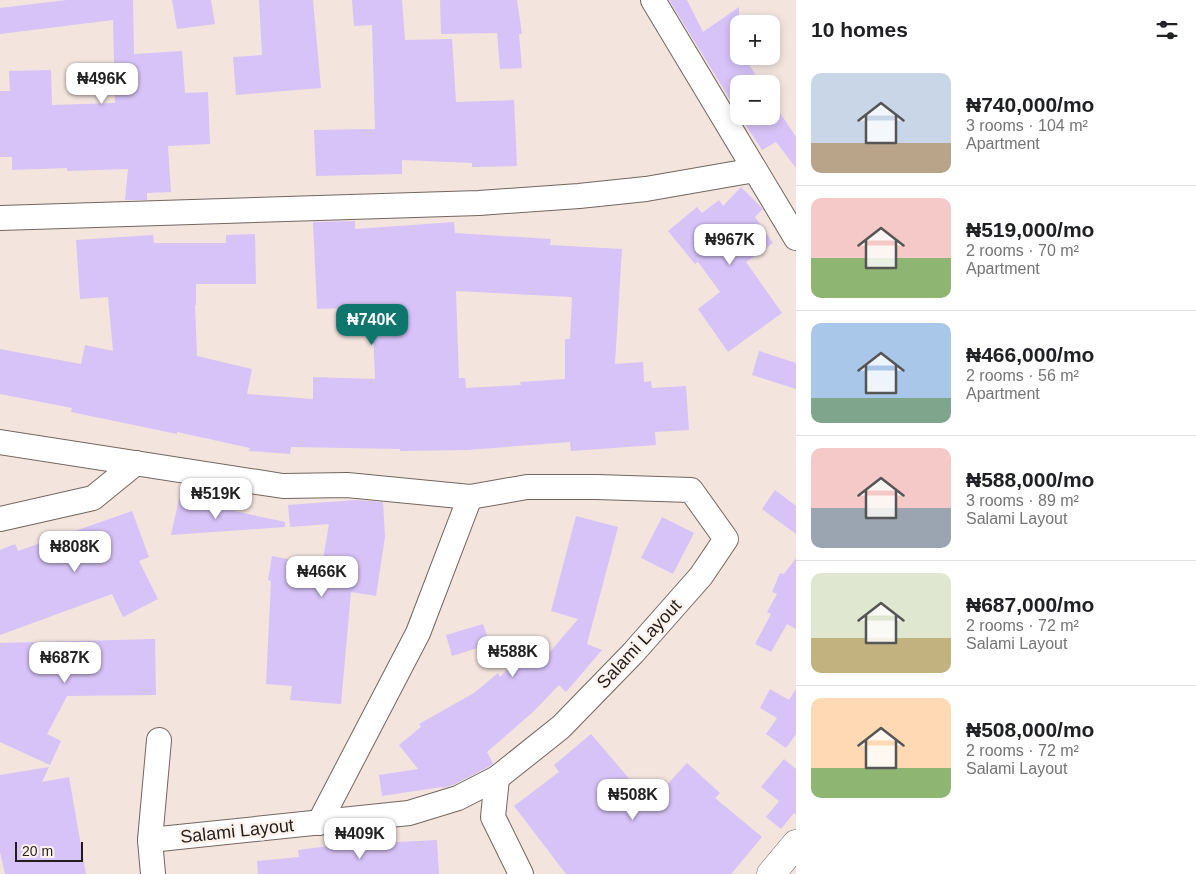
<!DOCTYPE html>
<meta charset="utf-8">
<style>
:root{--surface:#fff;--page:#f2f2f2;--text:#202124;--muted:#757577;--line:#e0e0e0;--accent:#0f766e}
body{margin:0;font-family:Arial,sans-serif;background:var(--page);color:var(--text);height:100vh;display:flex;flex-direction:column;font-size:19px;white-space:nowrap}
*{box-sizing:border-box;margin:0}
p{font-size:16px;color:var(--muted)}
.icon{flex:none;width:28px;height:28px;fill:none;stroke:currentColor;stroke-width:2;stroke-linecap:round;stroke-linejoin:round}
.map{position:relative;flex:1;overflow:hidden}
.sheet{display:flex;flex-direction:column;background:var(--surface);width:400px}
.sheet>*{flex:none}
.controls{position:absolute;left:730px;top:15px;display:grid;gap:10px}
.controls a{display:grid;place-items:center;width:50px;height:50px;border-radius:10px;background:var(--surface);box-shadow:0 2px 8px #0003;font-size:25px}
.scale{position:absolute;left:15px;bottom:12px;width:68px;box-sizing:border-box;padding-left:5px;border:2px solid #231e1b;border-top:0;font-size:14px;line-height:18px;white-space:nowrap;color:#231e1b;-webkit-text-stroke:4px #fef2ed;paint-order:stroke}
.price{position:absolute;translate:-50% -42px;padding:0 11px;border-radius:10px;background:#fff;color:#222;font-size:16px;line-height:32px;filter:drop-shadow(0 1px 2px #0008)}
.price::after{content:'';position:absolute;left:50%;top:30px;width:15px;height:11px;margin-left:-8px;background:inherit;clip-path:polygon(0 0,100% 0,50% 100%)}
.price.current{background:var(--accent);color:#fff}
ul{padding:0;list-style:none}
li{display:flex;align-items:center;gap:15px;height:125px;padding:0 15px}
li+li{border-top:1px solid var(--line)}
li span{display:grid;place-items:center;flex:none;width:140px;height:100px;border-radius:10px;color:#555}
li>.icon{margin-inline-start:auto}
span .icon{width:60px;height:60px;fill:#fffc;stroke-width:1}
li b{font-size:21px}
h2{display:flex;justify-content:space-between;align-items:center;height:60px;padding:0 15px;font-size:21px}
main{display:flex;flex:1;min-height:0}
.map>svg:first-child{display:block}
</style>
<main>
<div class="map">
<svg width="796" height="874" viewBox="0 0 796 874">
<rect width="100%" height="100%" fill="#f3e4de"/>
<g fill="#d7c3f7" fill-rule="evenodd">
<path d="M67,0H133L134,54L182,51L185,93L208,92L210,144L168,146L171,192L147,193V200H125L128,169L67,171V168L12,170V157H0V91H10L9,71L51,70L52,105L115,103L113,20L0,34V8Z"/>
<path d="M172,0H211L215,24L177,29Z"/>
<path d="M259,0H313L321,88L236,95L233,57L262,55Z"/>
<path d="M352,0H402L405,40L452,39L456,102L514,100L517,166L472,167V163L402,160V174L316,176L314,130L375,129L372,25L354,26Z"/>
<path d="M440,0H517L522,34H519L522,68L500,69L497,33L441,34Z"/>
<path d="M669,0H687L703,32L739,7V56H744L761,84H739V114Z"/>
<path d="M771,99L796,137V168L776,142L762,150L740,116H771Z"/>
<path d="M741,187L763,209L755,217L773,243L746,262L782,313L728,352L698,309L720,292L698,262L695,264L668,231L697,207L702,213L719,200L723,206Z"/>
<path d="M355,221V229L454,222L455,233L551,239L550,245L622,249L615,364L643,362L644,382L651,381L652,388L686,386L689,430L655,432L656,445L571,451L570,442L468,450L400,451V449L291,447L290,454L249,451L250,448L177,432V434L71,412L72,408L0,394V349L81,364L85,345L113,351L108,297L80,299L76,240L153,235L154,243H226V235L255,234L256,284H196V305H195L197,356L252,369L247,394L313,399V377L375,379L372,307L317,309L313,222ZM456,291L572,297L570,339H565V379L520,382L521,385L466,388L465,378H459Z"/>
<path d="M759,351L796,363V389L752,375Z"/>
<path d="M775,490L796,506V534L762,509Z"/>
<path d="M179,499L285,522V527L171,535Z"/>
<path d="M356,500L383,502L385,537L376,596L351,592L341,704L290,700L292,686L266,684L271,581L268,580L272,556L322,566L329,524L290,527L288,505Z"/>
<path d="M132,511L149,557L139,561L158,599L123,617L112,594L0,635V550L15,544L18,551Z"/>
<path d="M576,516L618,527L587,644L602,650L566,692L559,685L533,712L487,752L493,763L492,765L453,785L443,788L442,787L382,796L379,775L418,769L399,745L421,727L419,724L474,693L498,673L500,677L536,640L549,653L578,619L551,611Z"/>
<path d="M662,517L694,533L673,574L641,558Z"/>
<path d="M796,558V629L787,624L771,652L755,644L771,614L767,612L777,594L772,592L780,573L784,574Z"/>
<path d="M483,624L490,644L452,656L446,635Z"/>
<path d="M155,639L156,695L67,696L47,734L61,741L50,765L0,742V643Z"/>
<path d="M770,689L789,700L796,689V734L786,748L766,734L777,718L760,708Z"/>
<path d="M591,734L650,803L687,763L720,793L715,798L762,837L731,874H566L514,806L559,772L554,765Z"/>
<path d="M784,759L796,769V815L794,813L781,829L766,817L779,801L761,787Z"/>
<path d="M49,767L42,782L69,777L86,874H5L0,852V775Z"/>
<path d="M377,840L378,843L437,840L439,874H258L257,861L299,857L298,850Z"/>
</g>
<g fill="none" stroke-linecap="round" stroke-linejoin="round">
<g stroke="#736660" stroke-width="26">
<g id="minor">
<path d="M653,0L796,238"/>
<path d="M0,218L479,203L579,196L646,189L755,170"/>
<path d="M0,442L283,486L347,485L470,497L527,487H596L691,490L726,539L701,576L633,653L561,727L497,778L458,798L409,813L150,840"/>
<path d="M0,519L93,498L136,463"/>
<path d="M497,778L493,817L521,874"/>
<path d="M319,823L418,633L470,497"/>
<path d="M153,874L150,840L159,740"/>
</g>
</g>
<g stroke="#736660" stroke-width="29">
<path id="secondary" d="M771,874L796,844"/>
</g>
<use href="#minor" stroke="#fff" stroke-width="24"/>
<use href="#secondary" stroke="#fff" stroke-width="28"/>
</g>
<g text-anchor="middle" stroke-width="5" stroke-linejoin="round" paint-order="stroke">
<g font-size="18" fill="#231e1b" stroke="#fef2ed">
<text transform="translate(639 644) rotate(-47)" y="6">Salami Layout</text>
<text transform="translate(237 831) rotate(-6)" y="6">Salami Layout</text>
</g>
</g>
</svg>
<div class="controls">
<a>+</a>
<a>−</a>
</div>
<div class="scale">20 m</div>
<b class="price" style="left:102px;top:105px">₦496K</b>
<b class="price" style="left:730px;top:266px">₦967K</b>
<b class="price current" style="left:372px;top:346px">₦740K</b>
<b class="price" style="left:216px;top:520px">₦519K</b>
<b class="price" style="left:75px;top:573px">₦808K</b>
<b class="price" style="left:322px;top:598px">₦466K</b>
<b class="price" style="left:513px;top:678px">₦588K</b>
<b class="price" style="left:65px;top:684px">₦687K</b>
<b class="price" style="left:633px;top:821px">₦508K</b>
<b class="price" style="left:360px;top:860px">₦409K</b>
</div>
<section class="sheet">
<h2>10 homes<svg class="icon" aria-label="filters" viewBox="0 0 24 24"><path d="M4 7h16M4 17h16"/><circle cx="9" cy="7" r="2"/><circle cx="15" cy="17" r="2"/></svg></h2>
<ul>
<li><span style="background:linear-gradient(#c9d6e8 70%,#b9a48a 0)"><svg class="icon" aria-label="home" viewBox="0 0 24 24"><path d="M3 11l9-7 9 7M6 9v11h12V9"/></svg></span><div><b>₦740,000/mo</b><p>3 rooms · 104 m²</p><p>Apartment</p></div></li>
<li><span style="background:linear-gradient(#f6c9c9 60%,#8fb573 0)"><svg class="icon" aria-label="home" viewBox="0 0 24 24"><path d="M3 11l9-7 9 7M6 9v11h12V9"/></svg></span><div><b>₦519,000/mo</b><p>2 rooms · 70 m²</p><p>Apartment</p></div></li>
<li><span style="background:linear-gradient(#a9c7e8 75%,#7fa58c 0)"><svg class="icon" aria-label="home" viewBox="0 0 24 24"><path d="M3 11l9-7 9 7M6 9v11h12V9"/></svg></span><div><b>₦466,000/mo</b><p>2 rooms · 56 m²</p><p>Apartment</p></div></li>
<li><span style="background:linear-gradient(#f6c9c9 60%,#9aa5b1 0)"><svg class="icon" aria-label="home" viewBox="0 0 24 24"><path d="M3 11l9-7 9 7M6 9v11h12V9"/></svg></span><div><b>₦588,000/mo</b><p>3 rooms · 89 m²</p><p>Salami Layout</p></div></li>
<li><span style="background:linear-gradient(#dfe7d0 65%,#c2b280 0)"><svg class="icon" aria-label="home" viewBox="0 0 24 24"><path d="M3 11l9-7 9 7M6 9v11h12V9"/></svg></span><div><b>₦687,000/mo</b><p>2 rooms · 72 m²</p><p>Salami Layout</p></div></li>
<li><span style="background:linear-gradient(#ffd9b3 70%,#8fb573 0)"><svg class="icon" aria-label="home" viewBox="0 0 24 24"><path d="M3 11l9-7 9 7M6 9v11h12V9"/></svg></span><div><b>₦508,000/mo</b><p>2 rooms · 72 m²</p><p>Salami Layout</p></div></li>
</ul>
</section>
</main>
